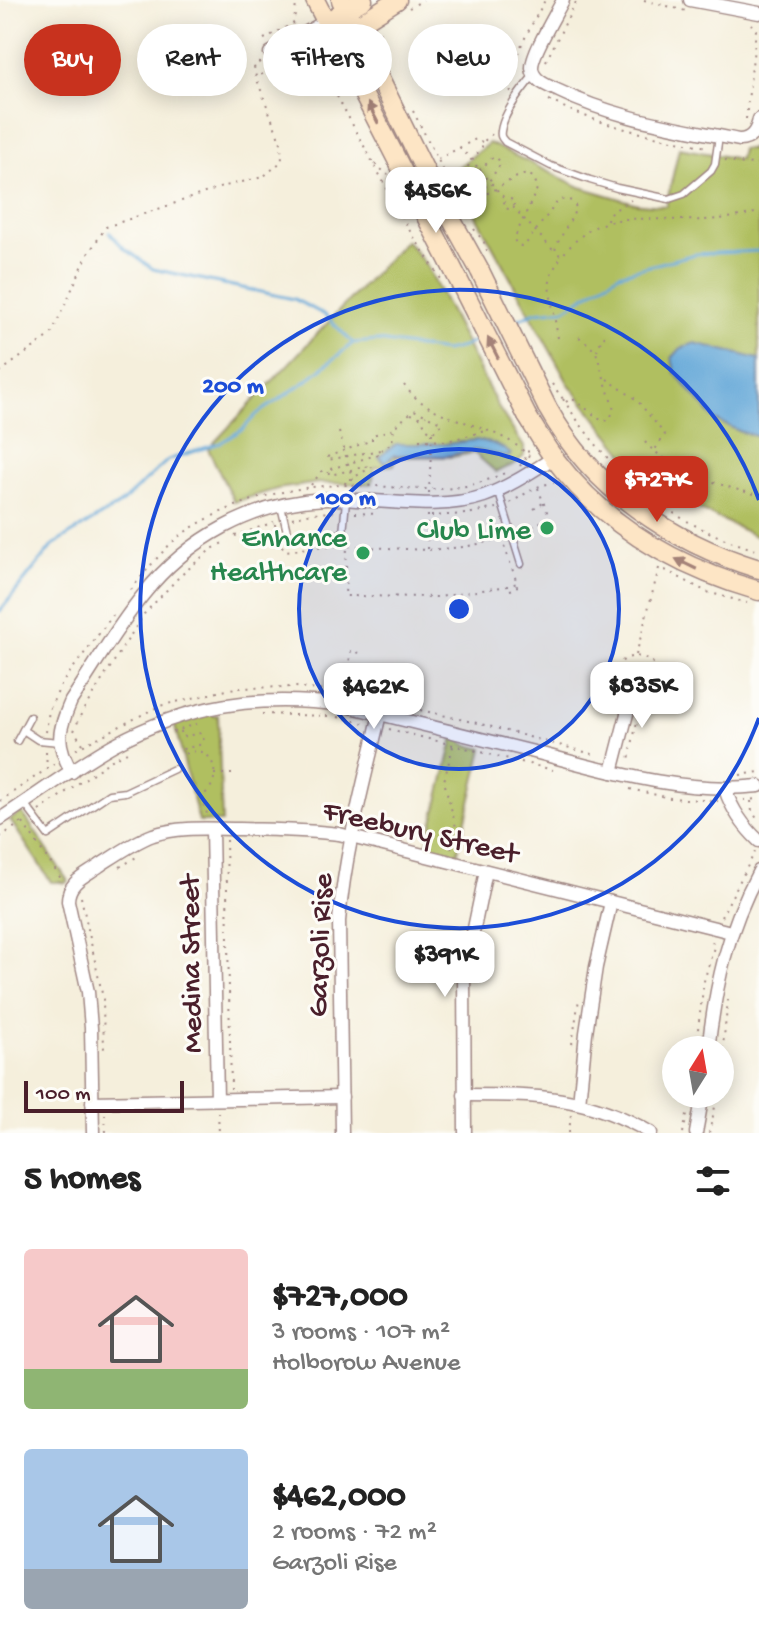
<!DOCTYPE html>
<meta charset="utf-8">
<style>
:root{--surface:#fff;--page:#f6f6f6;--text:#222;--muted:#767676;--accent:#c8321e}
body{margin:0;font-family:"Gochi Hand",sans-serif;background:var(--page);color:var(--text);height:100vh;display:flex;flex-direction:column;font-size:30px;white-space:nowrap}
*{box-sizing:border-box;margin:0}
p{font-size:26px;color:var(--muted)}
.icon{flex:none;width:44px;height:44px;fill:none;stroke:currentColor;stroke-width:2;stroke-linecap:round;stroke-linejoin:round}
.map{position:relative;height:1133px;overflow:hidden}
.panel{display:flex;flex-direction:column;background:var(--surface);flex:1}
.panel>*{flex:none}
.guide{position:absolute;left:24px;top:24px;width:712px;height:72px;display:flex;gap:16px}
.needle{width:52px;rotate:11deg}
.controls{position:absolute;left:662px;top:1036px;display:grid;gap:16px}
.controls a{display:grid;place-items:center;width:72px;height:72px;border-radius:50%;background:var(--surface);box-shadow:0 4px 20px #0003;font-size:40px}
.scale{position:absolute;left:24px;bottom:20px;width:160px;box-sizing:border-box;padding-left:8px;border:4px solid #4a1f2b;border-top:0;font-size:22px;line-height:28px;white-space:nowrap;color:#4a1f2b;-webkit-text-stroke:6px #fdfcf7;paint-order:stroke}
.price{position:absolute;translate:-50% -68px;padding:0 18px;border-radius:16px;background:#fff;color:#222;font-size:26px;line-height:52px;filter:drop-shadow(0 2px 4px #0008)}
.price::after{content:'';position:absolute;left:50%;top:48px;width:24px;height:18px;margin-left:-12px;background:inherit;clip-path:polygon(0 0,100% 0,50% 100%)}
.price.active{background:var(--accent);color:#fff}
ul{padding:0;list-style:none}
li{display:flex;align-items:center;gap:24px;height:200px;padding:0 24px}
li span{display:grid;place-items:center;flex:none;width:224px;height:160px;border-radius:8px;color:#555}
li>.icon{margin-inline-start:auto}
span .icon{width:96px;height:96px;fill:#fffc;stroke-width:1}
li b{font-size:34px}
h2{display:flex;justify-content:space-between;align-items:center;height:96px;padding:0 24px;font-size:34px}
.pill{padding:0 28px;border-radius:36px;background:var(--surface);box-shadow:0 4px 20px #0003;font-size:28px;line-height:72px}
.pill.active{background:var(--accent);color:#fff}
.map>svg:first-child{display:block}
</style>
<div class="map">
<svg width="759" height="1133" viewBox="0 0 759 1133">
<rect width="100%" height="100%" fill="#fdfcf7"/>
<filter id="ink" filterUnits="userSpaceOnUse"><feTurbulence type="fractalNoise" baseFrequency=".0125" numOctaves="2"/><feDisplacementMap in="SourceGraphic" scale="16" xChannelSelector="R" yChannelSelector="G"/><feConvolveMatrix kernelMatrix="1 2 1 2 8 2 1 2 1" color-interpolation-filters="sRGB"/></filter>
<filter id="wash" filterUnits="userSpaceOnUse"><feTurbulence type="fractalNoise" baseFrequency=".006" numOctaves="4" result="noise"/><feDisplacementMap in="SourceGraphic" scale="32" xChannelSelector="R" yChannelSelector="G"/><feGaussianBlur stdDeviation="1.8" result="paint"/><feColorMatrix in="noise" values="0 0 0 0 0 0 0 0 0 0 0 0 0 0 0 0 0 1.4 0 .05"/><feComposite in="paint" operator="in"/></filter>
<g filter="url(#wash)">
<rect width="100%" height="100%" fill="#f5efdc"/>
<g fill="#b0bf61" stroke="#7d6f46" stroke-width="2">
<path d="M489,143L580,187L638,204L666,206L679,148L739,159L741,149H755L759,147V538L649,485L568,383L452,172Z"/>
<path d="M406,240L427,266L498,407L524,447V456L515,464L496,472L474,453L452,457H396L394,465L375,467L372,484L318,483L277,489L234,502L208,449Z"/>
<path d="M211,712L214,716L218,715L222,822H199L174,723Z"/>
<path d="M454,737L462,739L464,744L483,749L457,856L426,849Z"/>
<path d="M22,812L68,881L66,883L61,882H51L10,820Z"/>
</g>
<g fill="#64a7d8" stroke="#576382" stroke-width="2">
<path d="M695,343L759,359V437L741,432L715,420L675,373L672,358L681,348Z"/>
<path d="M476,440C490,441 500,445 511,454L509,457L474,450L446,456L394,455L385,463L379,457L396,444H445Z"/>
</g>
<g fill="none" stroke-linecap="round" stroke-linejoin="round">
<g stroke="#64a7d8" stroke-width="3">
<path d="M109,232L124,248L153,269L294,299L325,315L352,342"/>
<path d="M514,321L536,312L565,309L619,274L695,254L759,251"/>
<path d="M0,611L53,545L120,504L168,460L220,443L243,429L257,414L305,382L353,343L378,341L445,351L463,347L482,338"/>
</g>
</g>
</g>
<g filter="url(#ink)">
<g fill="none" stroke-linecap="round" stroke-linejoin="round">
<g stroke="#a08784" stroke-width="9">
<g id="lane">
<path d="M534,75C523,88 503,114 501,131C500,137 502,138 505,142L551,166L590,180L617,188L669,199L684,194L711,171L715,164L719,136"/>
<path d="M498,490L521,564"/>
<path d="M281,506L288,536L343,534L346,500"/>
<path d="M23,730L38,740L60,742"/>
<path d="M17,741L30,717"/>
<path d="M24,803L48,835L109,794L125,792L174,769"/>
</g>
</g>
<g stroke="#a08784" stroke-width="15">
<g id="street">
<path d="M563,0C556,14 531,55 532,68C533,81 548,86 559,91C616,119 677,127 739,140C751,140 757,131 759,119"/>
<path d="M690,0L759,13"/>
<path d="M270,53L326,21"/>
<path d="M278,68L335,38"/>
<path d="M72,772C55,743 58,731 71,701C95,665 116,628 143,595C188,538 254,502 326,499C375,498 438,512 484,496C509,487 531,472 553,458"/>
<path d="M612,772L636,679"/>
<path d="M725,789C732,810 743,826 759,841"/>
<path d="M0,819C37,795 74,767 113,745C188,704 258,694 343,705C408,721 473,737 538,753C611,772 683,794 759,786"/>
<path d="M212,829L217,1099"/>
<path d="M708,1050C716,983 727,931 759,871"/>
<path d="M464,1095C536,1095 587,1095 651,1133"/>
<path d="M92,1102L342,1097"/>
<path d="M579,1103L586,1033L596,967L611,902"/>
<path d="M93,1133L91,1028L88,992L68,901C68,882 85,876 99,866C116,855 134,842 153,835C181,826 211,829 240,829C273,830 306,830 339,834L731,932"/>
<path d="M342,1133L339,921C345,851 364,782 380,714"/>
<path d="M465,1133L464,976L486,871"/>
<path d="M696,1133L703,1094"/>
</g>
</g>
<g stroke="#a08784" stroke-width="21">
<g id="secondary">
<path d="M315,0L458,279"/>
<path d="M341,0L429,179L480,271"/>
<path d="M336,16L363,0"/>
<path d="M345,33L397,0"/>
<path d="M547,407C592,489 671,542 759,569"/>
<path d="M527,416C536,430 544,445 554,458C605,526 679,568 759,591"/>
</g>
</g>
<g stroke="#a08784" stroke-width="2" stroke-dasharray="2 6" stroke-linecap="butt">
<path d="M644,0L686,11"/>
<path d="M409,8L423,0"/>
<path d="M264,39L294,23L296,4L294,0"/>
<path d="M377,41L381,28"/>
<path d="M318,61L410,231L441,279"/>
<path d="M546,61L577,0"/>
<path d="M260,62L254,66L256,77L267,72"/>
<path d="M301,69C314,68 322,70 333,64"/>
<path d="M511,92C504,69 534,22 545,0"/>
<path d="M549,100C598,126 653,136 707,147"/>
<path d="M413,111L461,205"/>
<path d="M746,119L756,30L751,24"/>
<path d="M492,134L482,143V147L467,168L468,175H475L493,157L497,158L501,163L486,186L485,189L488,193C502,188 534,157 537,189L514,239L516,244L521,246L525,245L558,201L565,199L572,201L576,207L573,215L556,246L555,252L562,256C599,208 632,220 685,220C710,221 735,218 759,212"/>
<path d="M460,147L506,200"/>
<path d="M438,159L476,139L482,142"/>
<path d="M725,160L744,164L759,163"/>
<path d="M375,164L388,175"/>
<circle cx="509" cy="204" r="5"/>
<path d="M513,207L553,250"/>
<path d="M607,220L608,214L631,200"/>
<path d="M474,229L484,242L488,254"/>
<path d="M558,338L549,286L552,272L561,257"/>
<path d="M597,351L602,338L608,333"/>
<path d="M0,372L51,335L88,254L106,227L225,186L263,177L282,161L281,143L256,77"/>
<path d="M607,379L637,400L665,435L654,451"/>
<path d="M404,385C433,426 500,420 532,460"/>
<path d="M563,399C614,478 669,523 759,551"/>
<path d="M566,402L570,399L575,400L602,421L609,420L614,410L596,352L584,340L577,336"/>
<path d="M411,414L422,418L426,415"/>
<path d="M339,432L354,484"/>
<path d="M419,440L447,441L486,431"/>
<path d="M645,442C667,468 725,488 759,495"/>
<path d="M381,450L392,443L394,427L414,410L441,422V425L432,433L425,427L422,418"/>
<path d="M520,466L528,454V447"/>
<path d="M345,484L346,480L351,479L372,467V465L330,475L327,470L376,455L381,452L380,450L328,460L327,457L372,440V435L394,429"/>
<path d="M311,485L322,471L326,470"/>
<path d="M429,493L431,451"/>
<path d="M510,503C524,495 537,484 554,483"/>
<path d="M534,509L543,503"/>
<path d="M355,513L377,514"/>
<path d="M431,516L467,514L496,508"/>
<path d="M292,518L311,513L337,512"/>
<path d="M275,524L276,539L286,551L326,546H347"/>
<path d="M519,535L549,517L538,488"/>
<path d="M235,536L274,522"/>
<path d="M502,539L517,583L508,586L439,597L345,596L347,546L427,550L464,547Z"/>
<path d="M427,549L428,515"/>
<path d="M665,570L707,592L747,603"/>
<path d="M131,590C143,574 169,542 185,532C235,499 297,484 355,485C391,486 431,493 466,486C481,483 493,478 507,472"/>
<path d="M510,590L517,588V585"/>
<path d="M636,655L659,568"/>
<path d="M344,692L351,651L360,653"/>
<path d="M350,694L477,723L596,755"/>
<path d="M618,698C616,690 612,682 614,673C620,652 649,651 658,670C667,690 649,694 642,708C636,719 632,749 628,763"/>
<path d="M262,714L328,716"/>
<path d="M338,717L367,724"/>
<path d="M389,729L553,770"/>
<path d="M180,731L181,737L201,733L204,740L199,745L183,749L184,754C187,753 194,751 197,751C214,752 219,776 210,788C210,790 202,796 201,797L202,803L207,810L206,817"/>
<path d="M46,732L49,710L62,683L113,615"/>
<path d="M173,732L197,724"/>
<path d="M83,744L74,731L82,712L144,614L179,577L209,551L226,541"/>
<path d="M76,749L159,706L235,688L296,687L324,691"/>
<path d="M46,751L47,768"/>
<path d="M214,774H233L232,771"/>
<path d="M740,775L759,772"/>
<path d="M630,789L670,798L718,801"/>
<path d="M744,800L759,799"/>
<path d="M0,801L54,764"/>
<path d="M751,801L752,812L759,821"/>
<path d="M39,811L110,761L127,752"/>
<path d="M23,823L62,880"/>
<path d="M0,837L27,819"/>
<path d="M226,840L231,1089"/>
<path d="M451,849L456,827L444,781L453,746"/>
<path d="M120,867L138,856"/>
<path d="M81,897L103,998L104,1052"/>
<path d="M328,904L330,890"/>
<path d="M721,917L755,852"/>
<path d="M572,1044L579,999"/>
<path d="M696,1045L704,981L714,947L711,938"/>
<path d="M720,1073L728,1000"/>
<path d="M218,1112L219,1133"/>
<path d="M105,1114L106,1133"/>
<path d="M569,1133L571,1114"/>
<path d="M683,1133L687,1115"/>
<path d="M709,1133L718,1094"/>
</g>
<use href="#lane" stroke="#fff" stroke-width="6"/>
<use href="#street" stroke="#fff" stroke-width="12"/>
<use href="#secondary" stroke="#fde5c5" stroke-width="18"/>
<g stroke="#a08784" stroke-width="21" stroke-linecap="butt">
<g id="secondary-bridge">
<path d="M480,271L547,407"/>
<path d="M458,279L527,416"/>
</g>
</g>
<g stroke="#a08784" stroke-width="2" stroke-dasharray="2 6" stroke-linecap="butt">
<path d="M552,384L563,399"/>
<path d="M431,451L432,433"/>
</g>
<use href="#secondary-bridge" stroke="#fde5c5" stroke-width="18"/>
</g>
<defs><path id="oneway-solid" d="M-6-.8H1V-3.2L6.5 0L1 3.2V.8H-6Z" transform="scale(2)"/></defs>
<g fill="#a48278">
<use href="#oneway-solid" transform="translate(373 113) rotate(-117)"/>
<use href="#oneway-solid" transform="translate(493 348) rotate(-117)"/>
<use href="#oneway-solid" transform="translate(686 564) rotate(-154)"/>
</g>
</g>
<circle cx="459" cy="609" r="160" fill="#1d4ed8" fill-opacity=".12"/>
<g fill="none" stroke="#1d4ed8" stroke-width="4">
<circle cx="459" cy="609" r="160"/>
<path d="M759 718A319 319 0 1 1 759 500"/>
</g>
<g fill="#2e9e5b" stroke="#fdfcf7" stroke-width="3">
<circle cx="547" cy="528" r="8"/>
<circle cx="363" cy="553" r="8"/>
</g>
<g text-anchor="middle" stroke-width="6" stroke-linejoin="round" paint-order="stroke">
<g font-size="30" fill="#27864d" stroke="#fdfcf7" text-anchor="end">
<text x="531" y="538">Club Lime</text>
<text x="347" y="546">Enhance<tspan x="347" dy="34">Healthcare</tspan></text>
</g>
<g font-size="30" fill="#4a1f2b" stroke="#fdfcf7">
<text transform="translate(421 830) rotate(13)" y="10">Freebury Street</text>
<text transform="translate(318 945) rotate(-88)" y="10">Garzoli Rise</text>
<text transform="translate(189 964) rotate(-91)" y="10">Medina Street</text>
</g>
</g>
<circle cx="459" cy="609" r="12" fill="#1d4ed8" stroke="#fdfcf7" stroke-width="4"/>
<g font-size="24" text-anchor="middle" font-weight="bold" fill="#1d4ed8" stroke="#fdfcf7" stroke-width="6" stroke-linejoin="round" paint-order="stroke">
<text x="233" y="392">200 m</text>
<text x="346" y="504">100 m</text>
</g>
</svg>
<div class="controls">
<a><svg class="needle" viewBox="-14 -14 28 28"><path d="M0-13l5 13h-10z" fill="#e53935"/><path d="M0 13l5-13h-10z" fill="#767676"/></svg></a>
</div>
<div class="scale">100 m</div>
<b class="price" style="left:436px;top:235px">$456K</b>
<b class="price active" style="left:657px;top:524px">$727K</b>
<b class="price" style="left:642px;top:730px">$835K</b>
<b class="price" style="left:374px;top:731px">$462K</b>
<b class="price" style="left:445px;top:999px">$391K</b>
<div class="guide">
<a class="pill active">Buy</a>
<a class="pill">Rent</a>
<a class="pill">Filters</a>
<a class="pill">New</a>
</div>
</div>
<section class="panel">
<h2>5 homes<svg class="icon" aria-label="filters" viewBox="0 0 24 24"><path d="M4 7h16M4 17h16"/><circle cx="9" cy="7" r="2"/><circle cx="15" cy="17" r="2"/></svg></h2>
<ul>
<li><span style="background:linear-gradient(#f6c9c9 75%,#8fb573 0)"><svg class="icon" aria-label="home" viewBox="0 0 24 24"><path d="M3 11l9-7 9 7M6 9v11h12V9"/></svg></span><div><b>$727,000</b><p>3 rooms · 107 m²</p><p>Holborow Avenue</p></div></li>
<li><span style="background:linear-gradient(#a9c7e8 75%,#9aa5b1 0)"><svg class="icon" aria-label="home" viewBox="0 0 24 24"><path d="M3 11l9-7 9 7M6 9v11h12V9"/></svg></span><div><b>$462,000</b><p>2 rooms · 72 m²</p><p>Garzoli Rise</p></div></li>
</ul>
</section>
